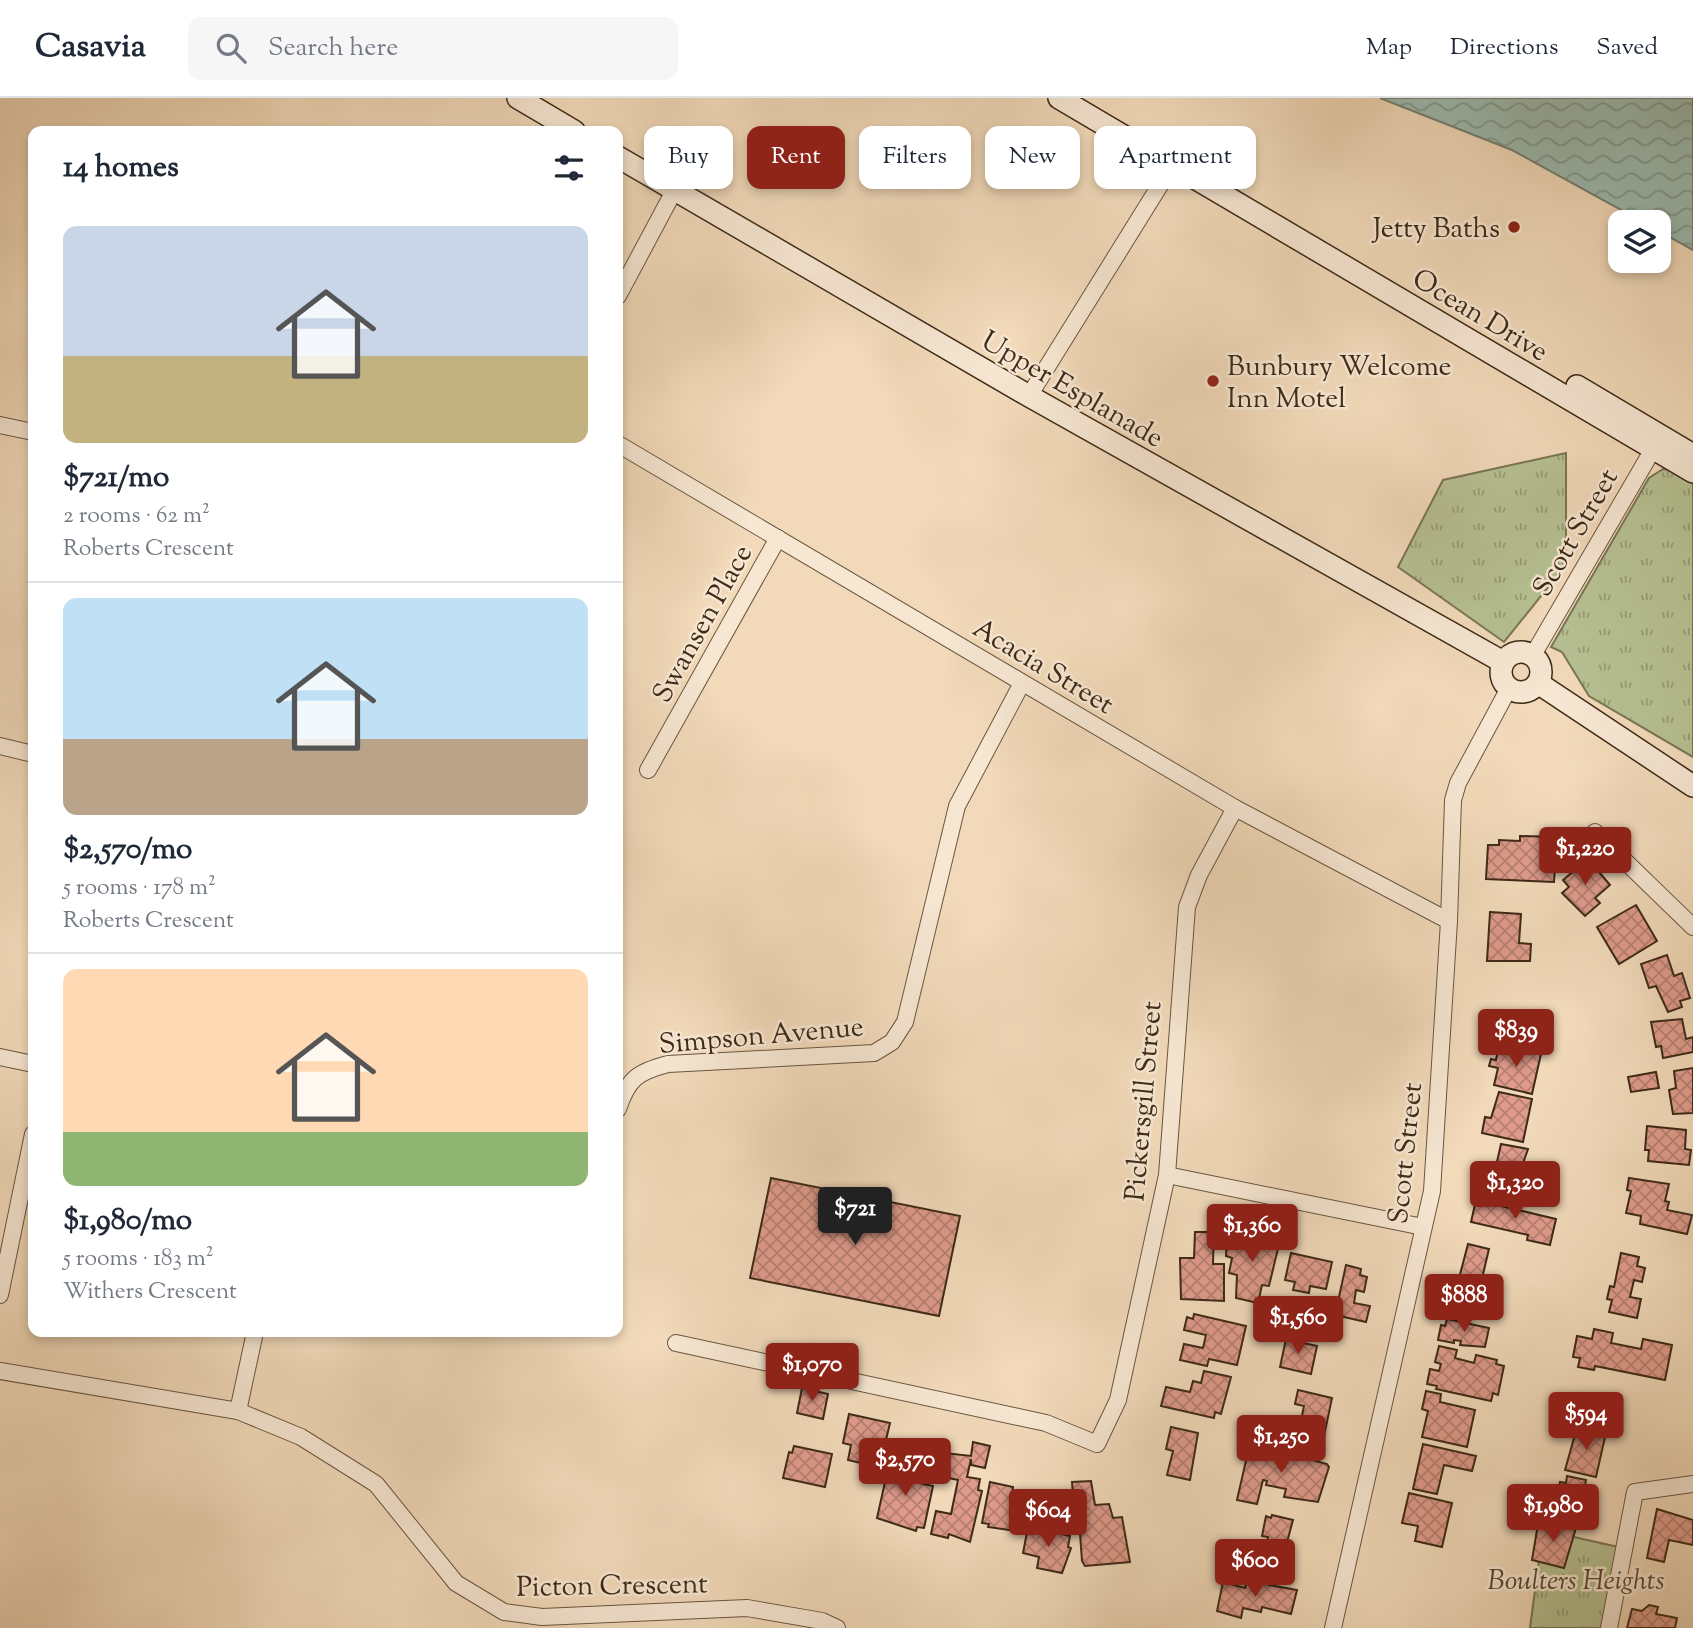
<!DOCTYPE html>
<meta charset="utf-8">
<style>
:root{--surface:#fff;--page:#f6f6f7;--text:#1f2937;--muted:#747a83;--line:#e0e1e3;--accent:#8f2418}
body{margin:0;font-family:"Sorts Mill Goudy",serif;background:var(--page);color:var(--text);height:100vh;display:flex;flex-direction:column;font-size:26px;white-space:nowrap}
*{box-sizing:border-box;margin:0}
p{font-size:23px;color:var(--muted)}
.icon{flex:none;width:38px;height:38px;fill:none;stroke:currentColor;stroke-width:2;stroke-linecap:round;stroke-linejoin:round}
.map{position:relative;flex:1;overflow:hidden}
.sheet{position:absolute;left:28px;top:28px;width:595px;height:1211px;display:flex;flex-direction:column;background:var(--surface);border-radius:14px;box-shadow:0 4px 10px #0003}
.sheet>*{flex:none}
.hud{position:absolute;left:644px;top:28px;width:665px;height:63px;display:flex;gap:14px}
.tools{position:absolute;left:1608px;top:112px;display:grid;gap:14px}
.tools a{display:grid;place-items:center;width:63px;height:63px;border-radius:14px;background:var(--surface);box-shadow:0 4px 10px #0003;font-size:35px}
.price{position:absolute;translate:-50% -60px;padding:0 16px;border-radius:7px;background:var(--accent);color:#fff;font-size:23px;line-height:46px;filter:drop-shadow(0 2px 4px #0008)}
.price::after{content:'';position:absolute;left:50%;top:42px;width:21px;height:16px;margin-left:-10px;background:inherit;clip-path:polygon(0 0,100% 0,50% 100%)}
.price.current{background:#222;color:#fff}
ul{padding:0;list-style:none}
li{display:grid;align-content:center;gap:14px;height:371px;padding:0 35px}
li+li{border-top:2px solid var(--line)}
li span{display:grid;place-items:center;height:217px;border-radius:14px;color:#555}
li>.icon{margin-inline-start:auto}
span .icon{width:126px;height:126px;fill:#fffc;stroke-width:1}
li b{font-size:30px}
h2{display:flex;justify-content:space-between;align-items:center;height:84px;padding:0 35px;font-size:30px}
.pill{padding:0 24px;border-radius:14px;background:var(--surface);box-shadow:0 4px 10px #0003;font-size:24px;line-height:63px}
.pill.current{background:var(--accent);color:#fff}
header{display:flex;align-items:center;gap:42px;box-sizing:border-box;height:98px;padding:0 35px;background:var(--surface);border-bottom:2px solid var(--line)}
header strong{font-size:33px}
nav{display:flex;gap:38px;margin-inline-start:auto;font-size:24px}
.search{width:490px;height:63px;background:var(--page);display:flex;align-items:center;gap:18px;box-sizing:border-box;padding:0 24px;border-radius:14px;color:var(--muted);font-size:26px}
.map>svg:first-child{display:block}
</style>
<header>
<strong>Casavia</strong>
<div class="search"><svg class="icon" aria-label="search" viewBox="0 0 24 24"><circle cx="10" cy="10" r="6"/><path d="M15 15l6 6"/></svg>Search here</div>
<nav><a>Map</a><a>Directions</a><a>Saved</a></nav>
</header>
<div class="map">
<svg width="1693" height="1530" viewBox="0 0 1693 1530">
<defs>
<pattern id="grass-tufts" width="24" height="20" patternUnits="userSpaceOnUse" patternTransform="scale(1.75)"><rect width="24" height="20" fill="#b6c092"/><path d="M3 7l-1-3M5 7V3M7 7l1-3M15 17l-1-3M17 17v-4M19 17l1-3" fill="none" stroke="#959c76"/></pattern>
<pattern id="water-waves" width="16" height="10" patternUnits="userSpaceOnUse" patternTransform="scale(1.75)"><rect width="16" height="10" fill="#9bbaaf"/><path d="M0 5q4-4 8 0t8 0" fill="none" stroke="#80978d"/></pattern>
<pattern id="building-cross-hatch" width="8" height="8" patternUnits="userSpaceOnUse" patternTransform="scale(1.75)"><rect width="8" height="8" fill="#df9b8b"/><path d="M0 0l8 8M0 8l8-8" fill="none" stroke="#b67f71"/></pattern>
</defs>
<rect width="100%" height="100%" fill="#f1d9b9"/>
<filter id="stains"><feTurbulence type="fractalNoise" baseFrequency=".00286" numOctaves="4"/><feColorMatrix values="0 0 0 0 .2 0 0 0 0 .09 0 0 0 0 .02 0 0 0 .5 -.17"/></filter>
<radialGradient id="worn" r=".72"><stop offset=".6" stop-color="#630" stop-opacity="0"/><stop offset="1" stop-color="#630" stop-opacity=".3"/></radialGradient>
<g fill="url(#grass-tufts)" stroke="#7a7554" stroke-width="2">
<path d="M1566,355V467L1504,544L1398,469L1443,382Z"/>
<path d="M1663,371L1682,374L1693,380V659L1589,598L1562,554L1551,549L1649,380Z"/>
<path d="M1543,1432L1623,1450L1609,1530H1530Z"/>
</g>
<path fill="url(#water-waves)" stroke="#758072" stroke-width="2" d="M1380,0H1693V152L1659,133V124H1643L1512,52Z"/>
<g fill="url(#building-cross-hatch)" stroke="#3d2a17" stroke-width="2">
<path d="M1520,738L1557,739L1554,784L1486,781L1488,747H1499V742L1520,743Z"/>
<path d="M1588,761L1610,787L1595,800L1600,805L1585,818L1562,795L1569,789L1563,782Z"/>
<path d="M1636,807L1657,843L1619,866L1597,829Z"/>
<path d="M1490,814L1521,816L1519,845L1531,846L1530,863H1487Z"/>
<path d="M1667,857L1674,878L1682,875L1690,900L1680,903L1682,909L1668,914L1656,888L1649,890L1641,866Z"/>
<path d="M1682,921L1686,941L1693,939V954L1663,960L1661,948L1656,949L1651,924Z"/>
<path d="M1499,946L1541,956L1532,996L1494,987L1498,970L1489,968L1491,961L1496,962Z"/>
<path d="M1693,970V1015L1673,1016L1669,992L1676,990L1674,973Z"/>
<path d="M1656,974L1659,990L1631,994L1628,979Z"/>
<path d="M1499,994L1532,1001L1523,1044L1482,1035L1485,1019L1491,1020Z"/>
<path d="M1647,1028L1686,1032L1685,1051L1691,1052L1689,1067L1648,1063L1649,1052H1645Z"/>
<path d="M1501,1046L1528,1051L1511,1100L1490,1095Z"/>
<path d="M771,1080L960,1118L939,1218L750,1180Z"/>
<path d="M1629,1080L1669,1086L1665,1103L1669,1104L1667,1112L1692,1117L1687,1136L1640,1126L1641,1118L1626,1115L1631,1093L1627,1092Z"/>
<path d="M1476,1102L1556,1121L1550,1147L1527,1142L1528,1137L1471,1124Z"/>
<path d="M1195,1134H1214L1213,1166H1224V1203L1181,1201L1180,1160H1194Z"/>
<path d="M1264,1134L1281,1138L1269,1188L1262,1187L1258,1205L1236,1200L1237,1177L1229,1175L1232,1160L1226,1158L1227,1135L1253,1145L1254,1141L1262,1143Z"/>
<path d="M1468,1146L1489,1151L1479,1193L1457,1188Z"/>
<path d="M1291,1155L1332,1164L1326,1191L1310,1188L1309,1195L1293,1192L1295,1184L1285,1182Z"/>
<path d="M1621,1155L1639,1159L1637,1168L1645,1170L1642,1184L1634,1182L1630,1199L1641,1201L1637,1220L1609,1214L1612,1202L1607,1201L1610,1188L1614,1189Z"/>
<path d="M1346,1167L1361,1171L1360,1177L1367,1179L1364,1194L1356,1192L1354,1205L1370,1208L1366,1224L1335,1217Z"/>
<path d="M1194,1216L1246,1228L1237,1267L1209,1261L1207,1268L1180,1262L1184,1246L1203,1250L1206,1237L1184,1232L1187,1219L1193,1221Z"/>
<path d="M1447,1221L1489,1230L1485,1249L1460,1247L1461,1243L1454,1242V1245L1438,1242L1441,1227L1445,1228Z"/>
<path d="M1594,1231L1613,1235L1611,1245L1641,1251L1643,1241L1672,1247L1665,1282L1595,1268L1594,1272L1578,1269L1580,1260L1573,1259L1577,1238L1592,1241Z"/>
<path d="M1286,1241L1317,1248L1311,1276L1280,1269Z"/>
<path d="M1439,1248L1457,1252L1455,1260L1474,1265L1476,1257L1497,1262L1496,1266L1504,1268L1498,1297L1493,1295L1491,1303L1436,1291L1437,1288L1427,1286L1430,1271L1439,1273L1441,1266L1435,1264Z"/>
<path d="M1204,1273L1231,1279L1221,1316L1215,1314L1214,1320L1161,1308L1166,1289L1190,1294L1193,1283L1201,1285Z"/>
<path d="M802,1290L828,1296L823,1321L797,1315Z"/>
<path d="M1298,1292L1332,1300L1323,1343L1298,1337L1304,1308L1295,1306Z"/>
<path d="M1426,1293L1441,1296L1440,1304L1475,1312L1467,1349L1422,1339L1428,1313L1422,1311Z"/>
<path d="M849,1316L890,1325L885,1346L879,1345L874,1368L848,1362L851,1347L843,1345Z"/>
<path d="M1578,1326L1596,1330L1594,1337L1605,1339L1596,1379L1565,1372Z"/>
<path d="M1171,1329L1198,1335L1190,1382L1167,1377L1173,1353L1166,1351Z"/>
<path d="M973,1344L990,1348L985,1370L971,1367V1361L967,1379L980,1381L978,1392L982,1393L970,1444L949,1436L948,1440L931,1436L936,1413L951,1416L958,1382L944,1379L945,1355L971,1358Z"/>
<path d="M1250,1345L1327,1366L1329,1369L1318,1404L1284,1399L1286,1391L1266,1387L1267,1383L1263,1382L1257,1406L1237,1402Z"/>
<path d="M1423,1346L1476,1358L1472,1373L1444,1367L1437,1396L1413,1391Z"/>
<path d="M794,1348L832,1356L825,1389L783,1380L789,1354L792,1355Z"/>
<path d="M889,1366L921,1373L919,1385L933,1388L924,1430L917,1429L916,1433L877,1420Z"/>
<path d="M1567,1378L1586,1382L1585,1388L1588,1389L1579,1427L1552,1421L1554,1414L1548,1412L1553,1392L1558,1393L1560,1384L1566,1385Z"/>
<path d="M1091,1383L1095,1407L1109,1406L1113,1420L1122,1419L1130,1464L1085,1468L1082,1463L1078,1409H1074L1072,1384Z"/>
<path d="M990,1384L1013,1389L1011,1404L1029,1408L1023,1434L988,1429L989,1426L982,1425Z"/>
<path d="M1409,1395L1452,1405L1442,1449L1415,1443L1418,1428L1402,1425Z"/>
<path d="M1657,1411L1693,1422V1447L1669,1442L1664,1464L1647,1460Z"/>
<path d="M1272,1417L1293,1422L1280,1470L1264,1466L1268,1439L1262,1438L1266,1418L1271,1420Z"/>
<path d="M1554,1425L1576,1430L1564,1470L1532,1462L1538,1426L1553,1429Z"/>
<path d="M1028,1429L1070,1438L1068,1449L1071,1450L1062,1475L1037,1470L1039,1459L1023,1455Z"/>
<path d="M1247,1483L1297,1492L1291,1516L1262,1509L1261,1514L1243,1510L1241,1520L1217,1513L1223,1484L1245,1490Z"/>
<path d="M1649,1507L1658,1509L1656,1516L1677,1520L1675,1530H1627L1632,1511L1642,1513Z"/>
</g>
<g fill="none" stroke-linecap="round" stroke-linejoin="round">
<g stroke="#6a5640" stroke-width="18">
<g id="street">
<path d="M618,198L674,93"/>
<path d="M1029,298L1180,55"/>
<path d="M0,327L33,334"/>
<path d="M618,346L1235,710L1449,823"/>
<path d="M1533,557L1659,341"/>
<path d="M0,648L33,656"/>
<path d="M648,672L778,440"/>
<path d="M1595,734L1693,829"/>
<path d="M0,959L33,966"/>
<path d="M618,1011C628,981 637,974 668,966L874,955L892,944L905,924L957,708L1022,585"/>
<path d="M1167,1077L1423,1129"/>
<path d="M0,1197L33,1036"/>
<path d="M676,1245L1046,1325L1097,1346L1118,1302L1167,1077L1187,809L1199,777L1235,710"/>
<path d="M0,1273L238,1313L301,1339L376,1386L456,1485L504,1514L542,1519L747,1510L822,1523L837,1530"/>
<path d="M238,1313L255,1234"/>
<path d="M1333,1530L1432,1093L1449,823L1453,702L1458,685L1509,590"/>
<path d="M1609,1530L1635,1394L1693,1386"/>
</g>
</g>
<g stroke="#3d2a17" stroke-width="24">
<g id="secondary">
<path d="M518,0L574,33"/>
<path d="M1059,0L1693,374"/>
<path d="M618,59L1029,298L1503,564"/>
<path d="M1577,288L1693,357"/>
<circle cx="1521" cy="574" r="20"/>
<path d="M1538,585L1693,688"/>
</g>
</g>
<use href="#street" stroke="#f6e6d2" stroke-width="16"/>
<use href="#secondary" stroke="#f6e6d2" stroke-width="21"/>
</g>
<g fill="#8f2418" stroke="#f6e6d2" stroke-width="2.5">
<circle cx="1514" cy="129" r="7"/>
<circle cx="1213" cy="283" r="7"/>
</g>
<g text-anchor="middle" stroke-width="5" stroke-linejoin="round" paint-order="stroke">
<g font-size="28" fill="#3d2a17" stroke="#f6e6d2" text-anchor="end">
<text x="1500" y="139">Jetty Baths</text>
<text x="1227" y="277" text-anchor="start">Bunbury Welcome<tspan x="1227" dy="32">Inn Motel</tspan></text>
</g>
<g font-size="28" fill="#3d2a17" stroke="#f6e6d2">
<text transform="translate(1481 216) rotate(31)" y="10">Ocean Drive</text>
<text transform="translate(1073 290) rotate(30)" y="10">Upper Esplanade</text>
<text transform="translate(1574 434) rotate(-60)" y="10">Scott Street</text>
<text transform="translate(701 525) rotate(-61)" y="10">Swansen Place</text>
<text transform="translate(1044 567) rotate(31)" y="10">Acacia Street</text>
<text transform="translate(761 936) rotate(-5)" y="10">Simpson Avenue</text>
<text transform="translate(1142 1003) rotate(-85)" y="10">Pickersgill Street</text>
<text transform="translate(1404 1055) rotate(-84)" y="10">Scott Street</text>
<text transform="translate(612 1486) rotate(-1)" y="10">Picton Crescent</text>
</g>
<g font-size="28" font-style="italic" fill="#554830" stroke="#f6e6d2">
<text x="1576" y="1491">Boulters Heights</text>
</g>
</g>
<rect width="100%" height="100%" filter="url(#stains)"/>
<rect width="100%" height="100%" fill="url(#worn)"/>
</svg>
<div class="tools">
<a><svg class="icon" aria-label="layers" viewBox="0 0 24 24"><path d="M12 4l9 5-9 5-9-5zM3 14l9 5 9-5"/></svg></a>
</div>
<b class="price" style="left:1585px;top:789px">$1,220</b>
<b class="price" style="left:1516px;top:971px">$839</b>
<b class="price" style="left:1515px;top:1123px">$1,320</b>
<b class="price current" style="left:855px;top:1149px">$721</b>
<b class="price" style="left:1252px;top:1166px">$1,360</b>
<b class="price" style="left:1464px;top:1236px">$888</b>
<b class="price" style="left:1298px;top:1258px">$1,560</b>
<b class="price" style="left:812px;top:1305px">$1,070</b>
<b class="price" style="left:1586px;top:1354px">$594</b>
<b class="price" style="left:1281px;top:1377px">$1,250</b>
<b class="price" style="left:905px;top:1400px">$2,570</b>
<b class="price" style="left:1553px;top:1446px">$1,980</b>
<b class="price" style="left:1048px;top:1451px">$604</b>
<b class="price" style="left:1255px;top:1501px">$600</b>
<div class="hud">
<a class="pill">Buy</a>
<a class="pill current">Rent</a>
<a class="pill">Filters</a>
<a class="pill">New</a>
<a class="pill">Apartment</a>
</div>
<section class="sheet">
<h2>14 homes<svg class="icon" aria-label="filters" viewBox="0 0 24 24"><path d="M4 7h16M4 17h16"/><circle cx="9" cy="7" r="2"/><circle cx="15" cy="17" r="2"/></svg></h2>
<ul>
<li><span style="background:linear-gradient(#c9d6e8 60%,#c2b280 0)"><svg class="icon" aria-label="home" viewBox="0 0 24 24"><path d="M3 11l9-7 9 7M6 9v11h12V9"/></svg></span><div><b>$721/mo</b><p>2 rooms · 62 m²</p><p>Roberts Crescent</p></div></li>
<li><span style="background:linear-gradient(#bfe0f5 65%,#b9a48a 0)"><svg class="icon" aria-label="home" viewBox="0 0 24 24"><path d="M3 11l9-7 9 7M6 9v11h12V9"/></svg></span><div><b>$2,570/mo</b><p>5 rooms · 178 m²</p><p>Roberts Crescent</p></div></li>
<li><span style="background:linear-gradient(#ffd9b3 75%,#8fb573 0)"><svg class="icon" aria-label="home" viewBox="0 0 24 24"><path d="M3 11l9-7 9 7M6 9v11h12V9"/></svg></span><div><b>$1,980/mo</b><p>5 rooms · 183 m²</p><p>Withers Crescent</p></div></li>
</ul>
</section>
</div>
